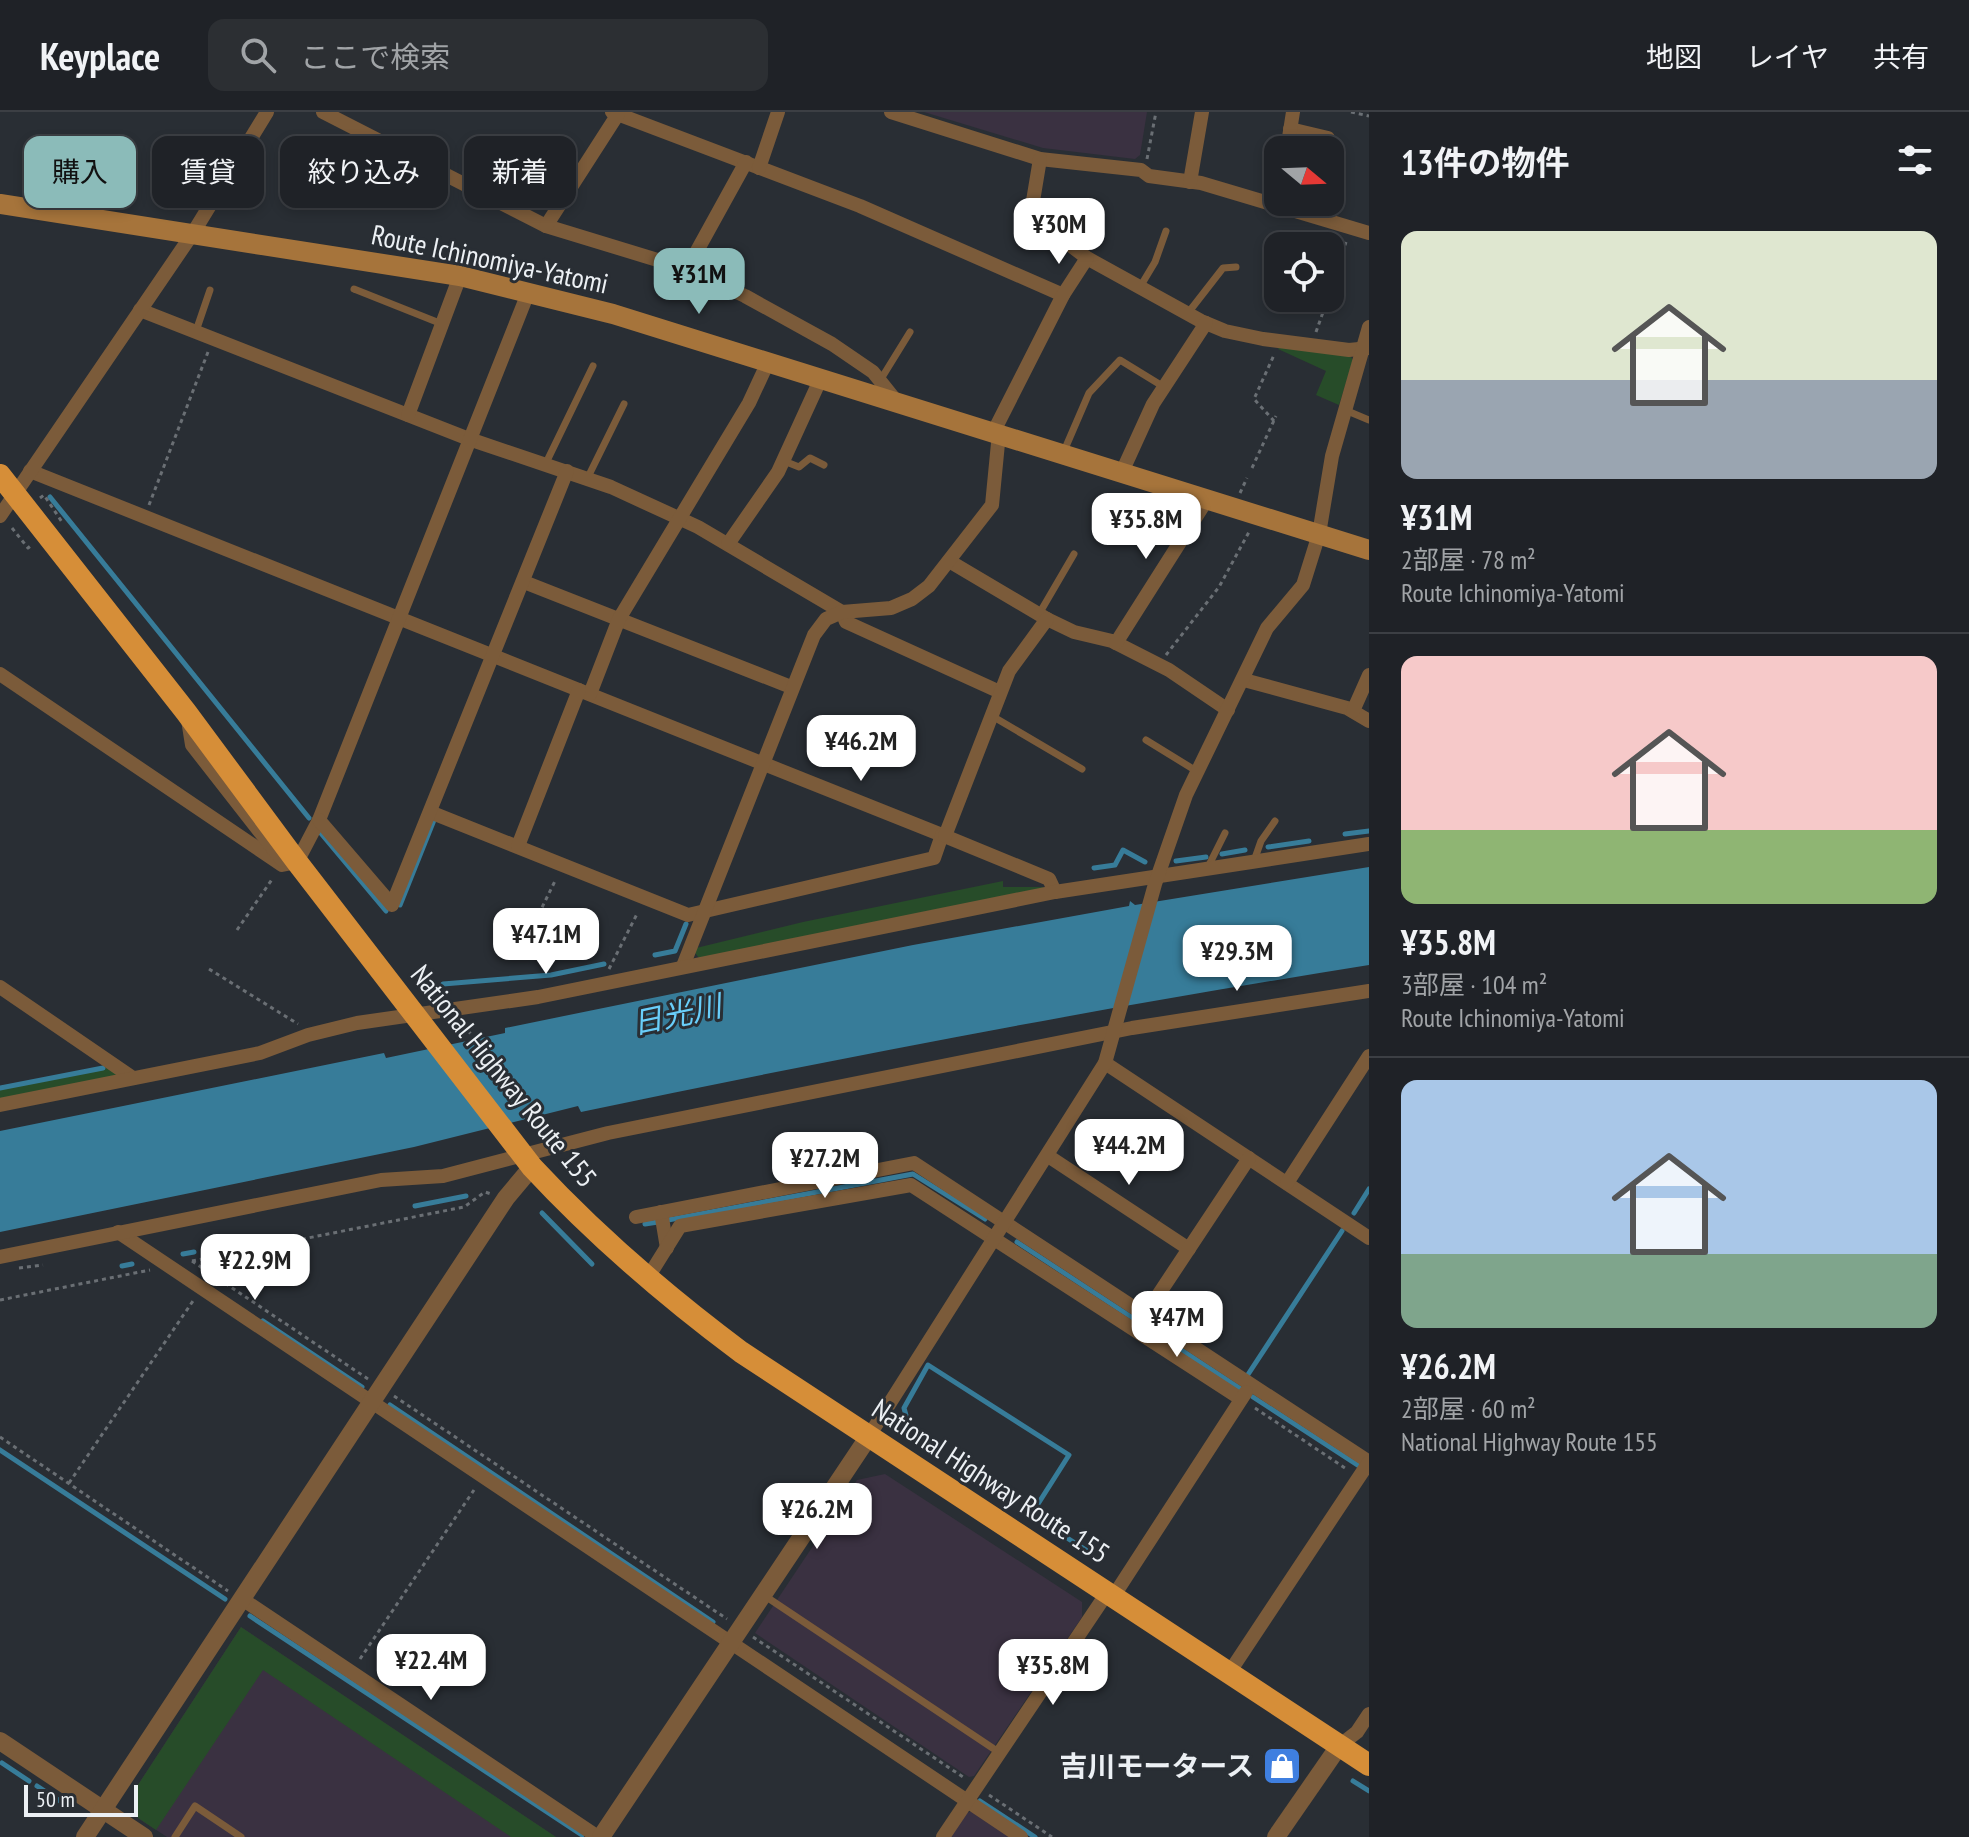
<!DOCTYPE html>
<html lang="ja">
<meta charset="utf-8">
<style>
:root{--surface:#1f2227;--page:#2c2f33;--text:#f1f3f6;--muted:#a1a4a7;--line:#3c3f44;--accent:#8bbbb9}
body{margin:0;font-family:"PT Sans Narrow","Noto Sans JP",sans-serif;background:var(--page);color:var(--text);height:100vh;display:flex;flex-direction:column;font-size:30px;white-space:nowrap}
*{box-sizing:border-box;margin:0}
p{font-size:26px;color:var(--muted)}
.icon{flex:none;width:44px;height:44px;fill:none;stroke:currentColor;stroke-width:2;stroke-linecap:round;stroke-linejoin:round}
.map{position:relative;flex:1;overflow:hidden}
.panel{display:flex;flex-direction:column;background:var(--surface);width:600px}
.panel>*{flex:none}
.guide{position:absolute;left:24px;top:24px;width:760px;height:72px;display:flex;gap:16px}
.needle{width:52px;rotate:109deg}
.controls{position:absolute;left:1264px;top:24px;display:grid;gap:16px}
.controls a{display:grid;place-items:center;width:80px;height:80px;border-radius:16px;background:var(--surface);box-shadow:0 4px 12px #0003,0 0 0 2px var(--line);font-size:40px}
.scale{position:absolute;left:24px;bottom:20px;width:114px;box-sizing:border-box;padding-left:8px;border:4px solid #ecf0f4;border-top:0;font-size:22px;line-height:28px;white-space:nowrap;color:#ecf0f4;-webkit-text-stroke:6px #292e34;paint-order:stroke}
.price{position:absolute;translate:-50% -68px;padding:0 18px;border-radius:16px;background:#fff;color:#222;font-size:26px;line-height:52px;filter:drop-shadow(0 2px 4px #0008)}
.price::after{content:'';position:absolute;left:50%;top:48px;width:24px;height:18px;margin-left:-12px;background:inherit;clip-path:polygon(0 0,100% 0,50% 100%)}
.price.selected{background:var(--accent);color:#111}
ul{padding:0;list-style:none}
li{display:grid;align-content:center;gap:16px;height:424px;padding:0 32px}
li+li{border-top:2px solid var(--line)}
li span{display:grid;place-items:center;height:248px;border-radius:16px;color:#555}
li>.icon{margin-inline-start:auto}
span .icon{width:144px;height:144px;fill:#fffc;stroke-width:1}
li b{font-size:34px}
h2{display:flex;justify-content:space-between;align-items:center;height:96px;padding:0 32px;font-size:34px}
.tag{padding:0 28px;border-radius:16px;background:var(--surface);box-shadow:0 4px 12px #0003,0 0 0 2px var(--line);font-size:28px;line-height:72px}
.tag.selected{background:var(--accent);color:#111}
header{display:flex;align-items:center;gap:48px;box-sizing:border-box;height:112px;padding:0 40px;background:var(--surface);border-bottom:2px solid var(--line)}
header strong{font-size:38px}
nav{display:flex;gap:44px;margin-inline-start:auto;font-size:28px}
.search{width:560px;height:72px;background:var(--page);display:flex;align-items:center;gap:20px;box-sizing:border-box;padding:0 28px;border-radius:16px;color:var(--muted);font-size:30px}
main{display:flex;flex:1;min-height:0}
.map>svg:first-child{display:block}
</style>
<header>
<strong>Keyplace</strong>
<div class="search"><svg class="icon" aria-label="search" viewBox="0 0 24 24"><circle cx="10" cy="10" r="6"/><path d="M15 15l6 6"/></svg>ここで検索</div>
<nav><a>地図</a><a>レイヤ</a><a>共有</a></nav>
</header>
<main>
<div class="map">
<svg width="1369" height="1725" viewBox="0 0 1369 1725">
<rect width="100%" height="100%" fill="#292e34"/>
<g fill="#3a3141">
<path d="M924,0H1147L1140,43L1135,47L1043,36Z"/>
<path d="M885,1362L1082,1490V1505L974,1664L969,1665L755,1521L857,1368Z"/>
<path d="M241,1515L556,1725H167L138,1706L134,1679Z"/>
<path d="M973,1699L1012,1725H950L966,1701Z"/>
</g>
<g fill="#274c29">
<path d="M1282,233L1349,242L1353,248L1339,293L1316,283L1326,259L1278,237Z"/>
<path d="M1003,769V775H1044L1033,781L699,846L692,837L803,810Z"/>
<path d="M109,955L119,964L0,988V977Z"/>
<path d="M241,1515L556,1725H511L263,1558L156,1718L138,1706L134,1679Z"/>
</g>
<path fill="#377c99" d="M1369,755V853C1105,895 843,945 581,1000L578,994L414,1035L0,1120V1019L384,941L386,946L505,921V916L913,833L1129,794L1130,789L1135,793Z"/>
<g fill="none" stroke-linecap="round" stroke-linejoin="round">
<g stroke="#377c99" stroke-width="5">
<path d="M50,385L309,706"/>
<path d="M319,719L386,799"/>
<path d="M1345,722L1369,719"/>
<path d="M1268,735L1309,729"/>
<path d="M1222,742L1245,738"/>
<path d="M1176,749L1206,745"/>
<path d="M1094,756L1115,753L1123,738L1145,750"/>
<path d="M400,793L434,708"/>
<path d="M655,843L675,839L686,812"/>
<path d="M443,872L551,863L604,852"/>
<path d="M0,976L103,956"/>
<path d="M415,1094L466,1084"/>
<path d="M542,1101L592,1152"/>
<path d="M1354,1101L1369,1077"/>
<path d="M668,1108L913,1062L985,1107"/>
<path d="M645,1112L658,1110"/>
<path d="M1017,1130L1241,1277"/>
<path d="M183,1142L194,1140"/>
<path d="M122,1154L132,1152"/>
<path d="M263,1209L362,1275"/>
<path d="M1247,1264L1342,1119"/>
<path d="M1253,1285L1359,1354"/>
<path d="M390,1293L713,1510"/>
<path d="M927,1337L911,1322L904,1296L928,1253L1069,1343L1031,1403L1086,1438"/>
<path d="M0,1338L225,1487"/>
<path d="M250,1504L582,1723"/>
<path d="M2,1651L29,1669"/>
<path d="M1353,1669L1369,1679"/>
<path d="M37,1674L66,1693"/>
<path d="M980,1689L1035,1725"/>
</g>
<g stroke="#6a6f74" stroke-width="3" stroke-dasharray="4 4" stroke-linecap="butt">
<path d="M1351,0L1369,4"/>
<path d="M1147,47L1156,0"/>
<path d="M1330,179L1346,130"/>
<path d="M1316,220L1328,186"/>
<path d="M1274,309L1254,287L1274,243"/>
<path d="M1252,356L1276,304"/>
<path d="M1240,381L1247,366"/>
<path d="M40,386L44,383L62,410"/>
<path d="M149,393L208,240"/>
<path d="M12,416L28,436L33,432"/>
<path d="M1166,543L1219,475L1249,420"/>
<path d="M237,818L273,766"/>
<path d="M528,824L556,767"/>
<path d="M209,857L298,912"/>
<path d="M609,857L638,800"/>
<path d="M463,912L549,1022"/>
<path d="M192,1149L368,1267"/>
<path d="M192,1149L464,1095L485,1080L491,1082"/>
<path d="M19,1156L43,1153"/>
<path d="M0,1188L150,1158"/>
<path d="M394,1284L727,1507"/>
<path d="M1255,1296L1348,1358"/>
<path d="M0,1325L228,1479"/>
<path d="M69,1371L195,1186"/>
<path d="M753,1525L966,1667"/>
<path d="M360,1547L474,1378"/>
<path d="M989,1683L1052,1725"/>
</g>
<g stroke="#7b5b3a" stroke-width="7">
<path d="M1140,175L1155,150L1166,119"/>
<path d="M354,177L442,212"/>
<path d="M1188,201L1223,156L1236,155"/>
<path d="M196,219L210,178"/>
<path d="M881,267L910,220"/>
<path d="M1345,298L1369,308"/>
<path d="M1064,339L1089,281L1120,248L1164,275"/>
<path d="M784,349L799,355L810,346L824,353"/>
<path d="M545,353L593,254"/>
<path d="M588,365L624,292"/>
<path d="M1039,502L1074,442"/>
<path d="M992,604L1082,657"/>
<path d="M1146,628L1198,660"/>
<path d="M1254,749L1261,729L1275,709"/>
<path d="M1208,755L1225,721"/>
<path d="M765,1484L1000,1641"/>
<path d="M175,1725L195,1694L241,1725"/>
</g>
<g stroke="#7b5b3a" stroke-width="14">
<path d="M323,0L546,114L687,157L745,184L832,232L873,260L897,290"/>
<path d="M612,0L860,94L1063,183"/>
<path d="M891,0L1040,47L1141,58L1149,64L1201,71L1369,121"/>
<path d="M1290,17L1328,26L1326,38"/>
<path d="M1287,38L1293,0"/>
<path d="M1040,47L1032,95L1049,117L1087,146L1201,209L1225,219L1263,227L1349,238L1369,236"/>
<path d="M759,56L778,0"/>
<path d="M1190,70L1202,0"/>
<path d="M546,114L618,2"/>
<path d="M687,157L746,50"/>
<path d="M140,198L469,327L611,375L698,415L842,500L846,510L1000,580"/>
<path d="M408,303L460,164"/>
<path d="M994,319L1063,183L1087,146"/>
<path d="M30,359L942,723L1049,767L1055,780"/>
<path d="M1122,360L1153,292L1206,211"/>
<path d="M0,404L193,121L267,0"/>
<path d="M728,432L778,360L821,266"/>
<path d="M949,449L1047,507L1074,520L1112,529L1169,558L1228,598"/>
<path d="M524,470L791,575"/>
<path d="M1116,531L1208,386"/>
<path d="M0,562L282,753L297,750L319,708L528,181"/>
<path d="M1244,568L1347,596L1369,609"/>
<path d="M590,582L619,507L749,291L769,248"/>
<path d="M1353,599L1369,563"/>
<path d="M188,608L192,633L282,748"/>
<path d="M430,700L688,803L934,746L942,723"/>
<path d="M319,708L392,793L567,359"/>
<path d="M945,724L1009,559L1047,507"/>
<path d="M518,734L579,578"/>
<path d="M683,854L814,523L826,507L842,500L891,496L912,487L929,474L992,393L999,321"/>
<path d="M0,875L133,966"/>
<path d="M1105,951L1369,1126"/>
<path d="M0,993L260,941L308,923L357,911L538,885L1055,780L1369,732"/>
<path d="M1048,1044L1189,1137"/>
<path d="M1287,1071L1369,944"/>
<path d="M661,1100L667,1136"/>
<path d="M636,1105L914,1051L1369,1350"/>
<path d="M118,1120L1021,1725"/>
<path d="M0,1145L381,1068L443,1064L608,1021L1132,916L1369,879"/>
<path d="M647,1167L680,1114L911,1073L1241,1287"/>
<path d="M1145,1203L1249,1046"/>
<path d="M869,1324L1105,951L1155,772L1186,683L1267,516L1303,473L1319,422L1332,344L1369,215"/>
<path d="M1113,1485L1246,1280"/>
<path d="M242,1487L598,1725"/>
<path d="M1229,1561L1369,1350"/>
<path d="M1339,1634L1357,1620L1369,1602"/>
<path d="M943,1725L1107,1481"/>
</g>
<g stroke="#7b5b3a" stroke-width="18">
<path d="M0,1629L144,1725"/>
<path d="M85,1725L506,1086L532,1055"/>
<path d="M601,1725L869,1324"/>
<path d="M1276,1725L1339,1634"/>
</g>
<path stroke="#a6743b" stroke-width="20" d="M0,92L460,164L613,202L1369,438"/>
<path stroke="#d68e38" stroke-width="22" d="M0,363L186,600L297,750L532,1055C596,1124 666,1184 741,1240L1369,1653"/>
</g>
<defs>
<g id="shop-square" transform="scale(2)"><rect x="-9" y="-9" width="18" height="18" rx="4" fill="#3f7fe0" stroke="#292e34"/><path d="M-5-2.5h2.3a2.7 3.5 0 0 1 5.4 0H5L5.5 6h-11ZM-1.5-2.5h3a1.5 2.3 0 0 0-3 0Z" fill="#fff"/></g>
</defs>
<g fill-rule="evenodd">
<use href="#shop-square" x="1282" y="1654"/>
</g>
<g text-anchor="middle" stroke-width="6" stroke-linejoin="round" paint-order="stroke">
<g font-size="28" fill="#ecf0f4" stroke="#292e34">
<text transform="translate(490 147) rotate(12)" y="10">Route Ichinomiya-Yatomi</text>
<text transform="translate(504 964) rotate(51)" y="10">National Highway Route 155</text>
<text transform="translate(991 1369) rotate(33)" y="10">National Highway Route 155</text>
</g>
<g font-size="28" font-weight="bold" fill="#ecf0f4" stroke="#292e34" text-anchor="end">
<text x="1254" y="1664">吉川モータース</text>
</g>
<g font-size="30" font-style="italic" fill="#69cefa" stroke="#292e34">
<text transform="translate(677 903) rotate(-12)" y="10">日光川</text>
</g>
</g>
</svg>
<div class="controls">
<a><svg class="needle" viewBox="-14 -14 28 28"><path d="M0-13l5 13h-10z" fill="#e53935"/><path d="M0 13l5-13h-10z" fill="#a1a4a7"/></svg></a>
<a><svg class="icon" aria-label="locate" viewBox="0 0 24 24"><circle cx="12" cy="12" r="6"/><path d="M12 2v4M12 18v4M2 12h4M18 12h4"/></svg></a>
</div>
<div class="scale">50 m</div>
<b class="price" style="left:1059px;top:154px">¥30M</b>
<b class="price selected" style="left:699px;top:204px">¥31M</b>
<b class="price" style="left:1146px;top:449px">¥35.8M</b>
<b class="price" style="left:861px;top:671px">¥46.2M</b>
<b class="price" style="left:546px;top:864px">¥47.1M</b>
<b class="price" style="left:1237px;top:881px">¥29.3M</b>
<b class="price" style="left:1129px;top:1075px">¥44.2M</b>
<b class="price" style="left:825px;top:1088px">¥27.2M</b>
<b class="price" style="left:255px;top:1190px">¥22.9M</b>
<b class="price" style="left:1177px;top:1247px">¥47M</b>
<b class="price" style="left:817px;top:1439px">¥26.2M</b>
<b class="price" style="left:431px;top:1590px">¥22.4M</b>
<b class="price" style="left:1053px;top:1595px">¥35.8M</b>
<div class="guide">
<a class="tag selected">購入</a>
<a class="tag">賃貸</a>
<a class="tag">絞り込み</a>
<a class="tag">新着</a>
</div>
</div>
<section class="panel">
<h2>13件の物件<svg class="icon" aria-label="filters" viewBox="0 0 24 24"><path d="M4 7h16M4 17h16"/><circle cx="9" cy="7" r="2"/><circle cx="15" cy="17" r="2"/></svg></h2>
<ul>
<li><span style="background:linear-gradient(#dfe7d0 60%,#9aa5b1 0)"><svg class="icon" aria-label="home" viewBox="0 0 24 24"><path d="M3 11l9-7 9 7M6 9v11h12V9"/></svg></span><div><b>¥31M</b><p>2部屋 · 78 m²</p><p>Route Ichinomiya-Yatomi</p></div></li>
<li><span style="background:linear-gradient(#f6c9c9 70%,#8fb573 0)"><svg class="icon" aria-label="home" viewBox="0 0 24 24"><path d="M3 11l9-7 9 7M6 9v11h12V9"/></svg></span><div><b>¥35.8M</b><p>3部屋 · 104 m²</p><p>Route Ichinomiya-Yatomi</p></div></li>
<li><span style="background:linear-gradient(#a9c7e8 70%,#7fa58c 0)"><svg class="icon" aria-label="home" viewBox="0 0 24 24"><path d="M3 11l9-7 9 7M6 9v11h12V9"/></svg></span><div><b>¥26.2M</b><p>2部屋 · 60 m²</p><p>National Highway Route 155</p></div></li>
</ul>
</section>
</main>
